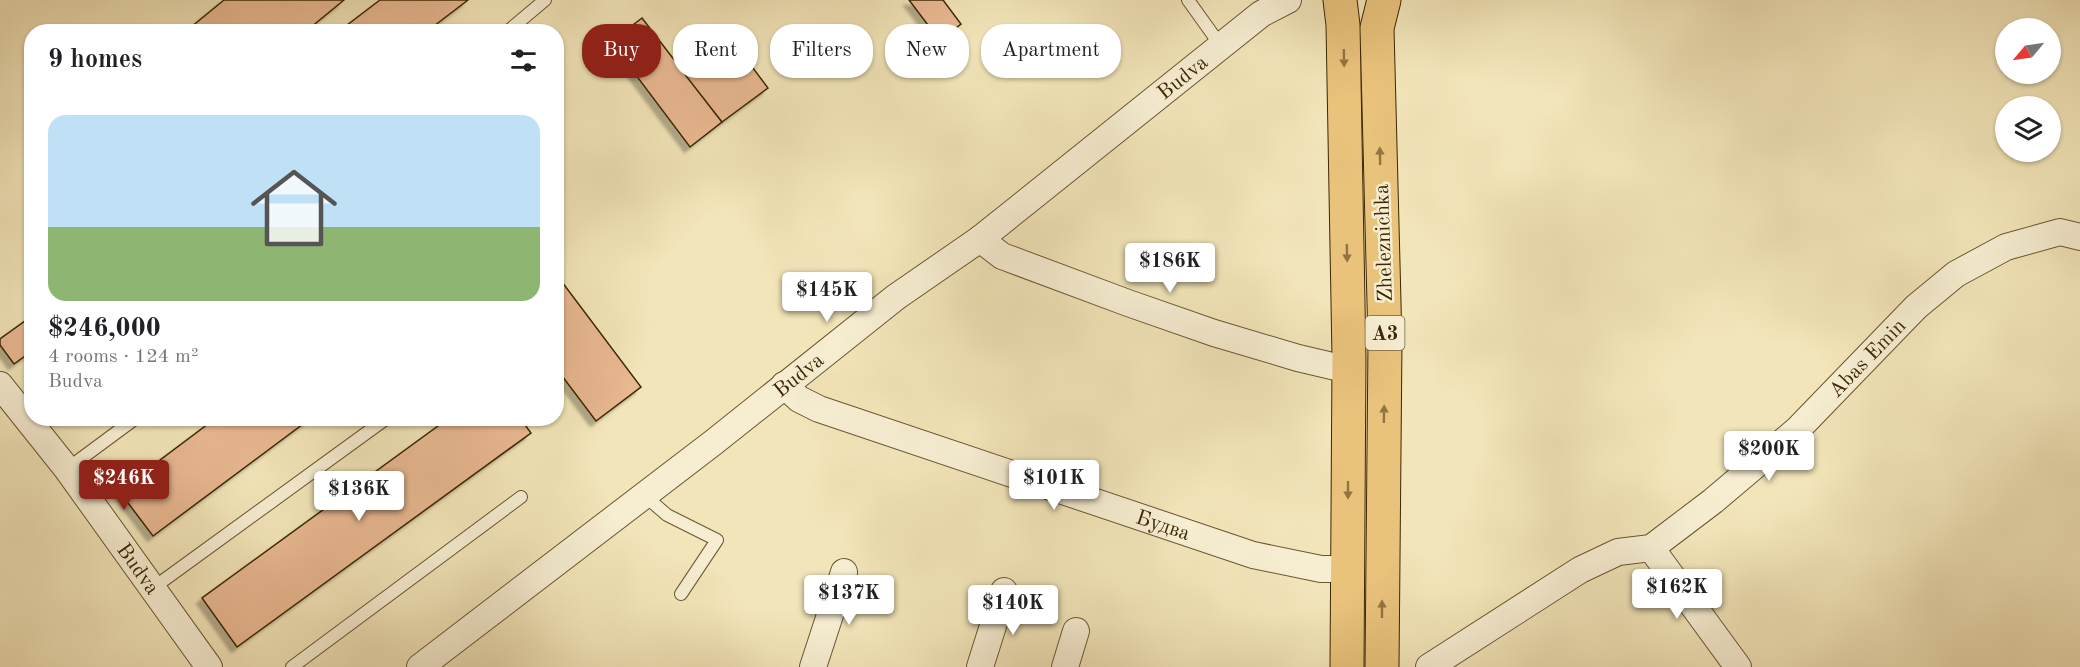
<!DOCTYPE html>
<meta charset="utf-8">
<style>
:root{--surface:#fff;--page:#f6f6f6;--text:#202124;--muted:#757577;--line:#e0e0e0;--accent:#8f2418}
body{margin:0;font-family:"Old Standard TT",serif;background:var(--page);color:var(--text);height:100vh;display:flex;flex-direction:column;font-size:22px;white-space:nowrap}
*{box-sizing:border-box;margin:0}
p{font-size:20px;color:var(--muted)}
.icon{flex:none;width:33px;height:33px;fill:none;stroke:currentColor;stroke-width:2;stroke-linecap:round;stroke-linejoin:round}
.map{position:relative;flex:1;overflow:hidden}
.panel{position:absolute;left:24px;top:24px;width:540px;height:402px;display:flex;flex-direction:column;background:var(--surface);border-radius:24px;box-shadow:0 2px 4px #0004}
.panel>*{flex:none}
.guide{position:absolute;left:582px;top:24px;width:570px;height:54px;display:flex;gap:12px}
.needle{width:39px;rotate:241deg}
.controls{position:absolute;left:1995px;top:18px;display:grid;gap:12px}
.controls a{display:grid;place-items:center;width:66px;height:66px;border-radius:50%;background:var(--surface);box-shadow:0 2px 4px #0004;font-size:30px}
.price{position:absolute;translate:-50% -51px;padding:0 14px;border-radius:6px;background:#fff;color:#222;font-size:20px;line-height:39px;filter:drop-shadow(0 2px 3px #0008)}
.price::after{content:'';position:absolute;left:50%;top:36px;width:18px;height:14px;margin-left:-9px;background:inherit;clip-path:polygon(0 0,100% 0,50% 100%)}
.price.active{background:var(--accent);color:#fff}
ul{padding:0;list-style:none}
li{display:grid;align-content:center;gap:12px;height:318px;padding:0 24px}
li+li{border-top:2px solid var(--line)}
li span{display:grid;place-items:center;height:186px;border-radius:18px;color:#555}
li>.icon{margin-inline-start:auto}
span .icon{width:108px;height:108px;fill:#fffc;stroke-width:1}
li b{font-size:26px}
h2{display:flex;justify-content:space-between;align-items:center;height:72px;padding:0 24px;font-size:26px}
.pill{padding:0 21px;border-radius:24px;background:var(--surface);box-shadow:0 2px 4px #0004;font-size:21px;line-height:54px}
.pill.active{background:var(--accent);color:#fff}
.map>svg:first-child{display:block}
</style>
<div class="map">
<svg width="2080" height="667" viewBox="0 0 2080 667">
<defs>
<filter id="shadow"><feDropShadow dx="-5.5" dy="5.5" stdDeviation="1.5" flood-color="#0004"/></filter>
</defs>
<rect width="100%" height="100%" fill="#f2e5b9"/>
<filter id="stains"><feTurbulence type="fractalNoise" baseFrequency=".00333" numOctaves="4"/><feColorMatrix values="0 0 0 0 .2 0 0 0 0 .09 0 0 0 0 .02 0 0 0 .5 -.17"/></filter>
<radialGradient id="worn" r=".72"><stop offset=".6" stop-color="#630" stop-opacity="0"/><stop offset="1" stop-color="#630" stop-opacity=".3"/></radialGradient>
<g fill="#e8b891" stroke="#3c2604" stroke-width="1.5" filter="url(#shadow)">
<path d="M224,0H344L305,32H185Z"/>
<path d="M380,0H468L426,32H338Z"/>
<path d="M909,0H943L961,24L940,41Z"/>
<path d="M642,18L722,122L690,147L611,42Z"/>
<path d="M729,36L768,88L722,122L683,72Z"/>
<path d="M556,274L641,387L596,421L556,368Z"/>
<path d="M32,316V351L14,364L0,345V339Z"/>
<path d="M216,418H311L153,536L119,491Z"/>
<path d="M449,418H520L531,433L237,647L202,598Z"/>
</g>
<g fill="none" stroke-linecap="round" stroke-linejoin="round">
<g stroke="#6a5631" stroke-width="14">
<g id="service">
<path d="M1188,0L1221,46"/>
<path d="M507,32L545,0"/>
<path d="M67,469L136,418"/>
<path d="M645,496L667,515L717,540L681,594"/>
<path d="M153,588L387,418"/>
<path d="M292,667L521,497"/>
</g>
</g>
<g stroke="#6a5631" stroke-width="28">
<g id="minor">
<path d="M980,239L1002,256L1128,303L1214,333L1298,358L1349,370"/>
<path id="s1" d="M0,385L67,469L209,667"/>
<path id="s2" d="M784,385L799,399L819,409L1253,555L1321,569H1348"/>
<path d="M1651,548L1738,667"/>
<path id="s3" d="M420,667L714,442L896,297L980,239L1261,14L1288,0"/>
<path d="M813,667L844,572"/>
<path d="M980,667L1004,591"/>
<path d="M1065,667L1076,631"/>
<path id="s4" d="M1429,667L1580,570L1618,552L1651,548L1713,501L1797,430L1916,307L1956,274L2006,247L2060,232L2080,237"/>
</g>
</g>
<g stroke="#3c2604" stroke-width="35">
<g id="primary">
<path d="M1340,0L1343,25L1349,358L1347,667"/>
<path d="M1382,667L1385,342L1377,28L1384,0"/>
</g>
</g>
<use href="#service" stroke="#f7eed2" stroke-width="12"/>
<use href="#minor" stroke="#f7eed2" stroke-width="26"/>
<use href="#primary" stroke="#e9c27c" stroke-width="33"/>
</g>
<defs><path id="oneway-solid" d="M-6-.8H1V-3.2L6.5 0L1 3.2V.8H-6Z" transform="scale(1.5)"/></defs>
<g fill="#927440">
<use href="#oneway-solid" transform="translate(1344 58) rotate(89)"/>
<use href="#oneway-solid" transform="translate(1380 156) rotate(-91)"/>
<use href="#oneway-solid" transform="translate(1347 253) rotate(89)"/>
<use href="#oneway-solid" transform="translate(1384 414) rotate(-89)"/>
<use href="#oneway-solid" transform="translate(1348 490) rotate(90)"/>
<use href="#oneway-solid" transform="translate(1382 609) rotate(-90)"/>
</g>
<g text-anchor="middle" stroke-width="5" stroke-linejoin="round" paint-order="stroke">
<rect fill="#f7eed2" stroke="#746242" stroke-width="1.5" x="1365.5" y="316" width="39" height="34" rx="4.5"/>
<g font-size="20" font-weight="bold" fill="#3c2604">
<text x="1385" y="340">A3</text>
</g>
<g font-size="21" fill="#3c2604" stroke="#f7eed2">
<text dy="7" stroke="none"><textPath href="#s3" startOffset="964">Budva</textPath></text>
<text transform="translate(1383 243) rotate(-92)" y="7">Zheleznichka</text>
<text dy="7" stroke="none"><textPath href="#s4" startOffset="543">Abas Emin</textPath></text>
<text dy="7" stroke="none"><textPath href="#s3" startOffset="478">Budva</textPath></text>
<text dy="7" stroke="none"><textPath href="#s2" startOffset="406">Будва</textPath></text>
<text dy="7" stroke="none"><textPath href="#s1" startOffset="230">Budva</textPath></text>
</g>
</g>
<rect width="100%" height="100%" filter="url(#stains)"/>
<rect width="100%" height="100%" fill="url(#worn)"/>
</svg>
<div class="controls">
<a><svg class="needle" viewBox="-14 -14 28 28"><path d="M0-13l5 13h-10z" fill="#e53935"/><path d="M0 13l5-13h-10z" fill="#757577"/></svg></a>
<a><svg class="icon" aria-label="layers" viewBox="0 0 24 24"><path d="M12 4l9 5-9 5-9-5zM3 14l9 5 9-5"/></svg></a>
</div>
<b class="price" style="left:1170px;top:294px">$186K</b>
<b class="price" style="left:827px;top:323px">$145K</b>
<b class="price" style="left:1769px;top:482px">$200K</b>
<b class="price active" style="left:124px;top:511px">$246K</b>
<b class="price" style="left:1054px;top:511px">$101K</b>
<b class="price" style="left:359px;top:522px">$136K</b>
<b class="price" style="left:1677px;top:620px">$162K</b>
<b class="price" style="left:849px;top:626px">$137K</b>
<b class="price" style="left:1013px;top:636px">$140K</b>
<div class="guide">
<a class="pill active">Buy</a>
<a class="pill">Rent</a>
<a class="pill">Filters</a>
<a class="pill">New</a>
<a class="pill">Apartment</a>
</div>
<section class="panel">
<h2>9 homes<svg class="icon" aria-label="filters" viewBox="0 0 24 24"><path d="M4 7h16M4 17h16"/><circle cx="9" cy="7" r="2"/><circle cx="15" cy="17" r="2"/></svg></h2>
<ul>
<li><span style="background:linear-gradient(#bfe0f5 60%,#8fb573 0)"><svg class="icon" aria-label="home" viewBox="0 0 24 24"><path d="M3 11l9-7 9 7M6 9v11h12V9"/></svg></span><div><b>$246,000</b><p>4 rooms · 124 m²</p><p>Budva</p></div></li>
</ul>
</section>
</div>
